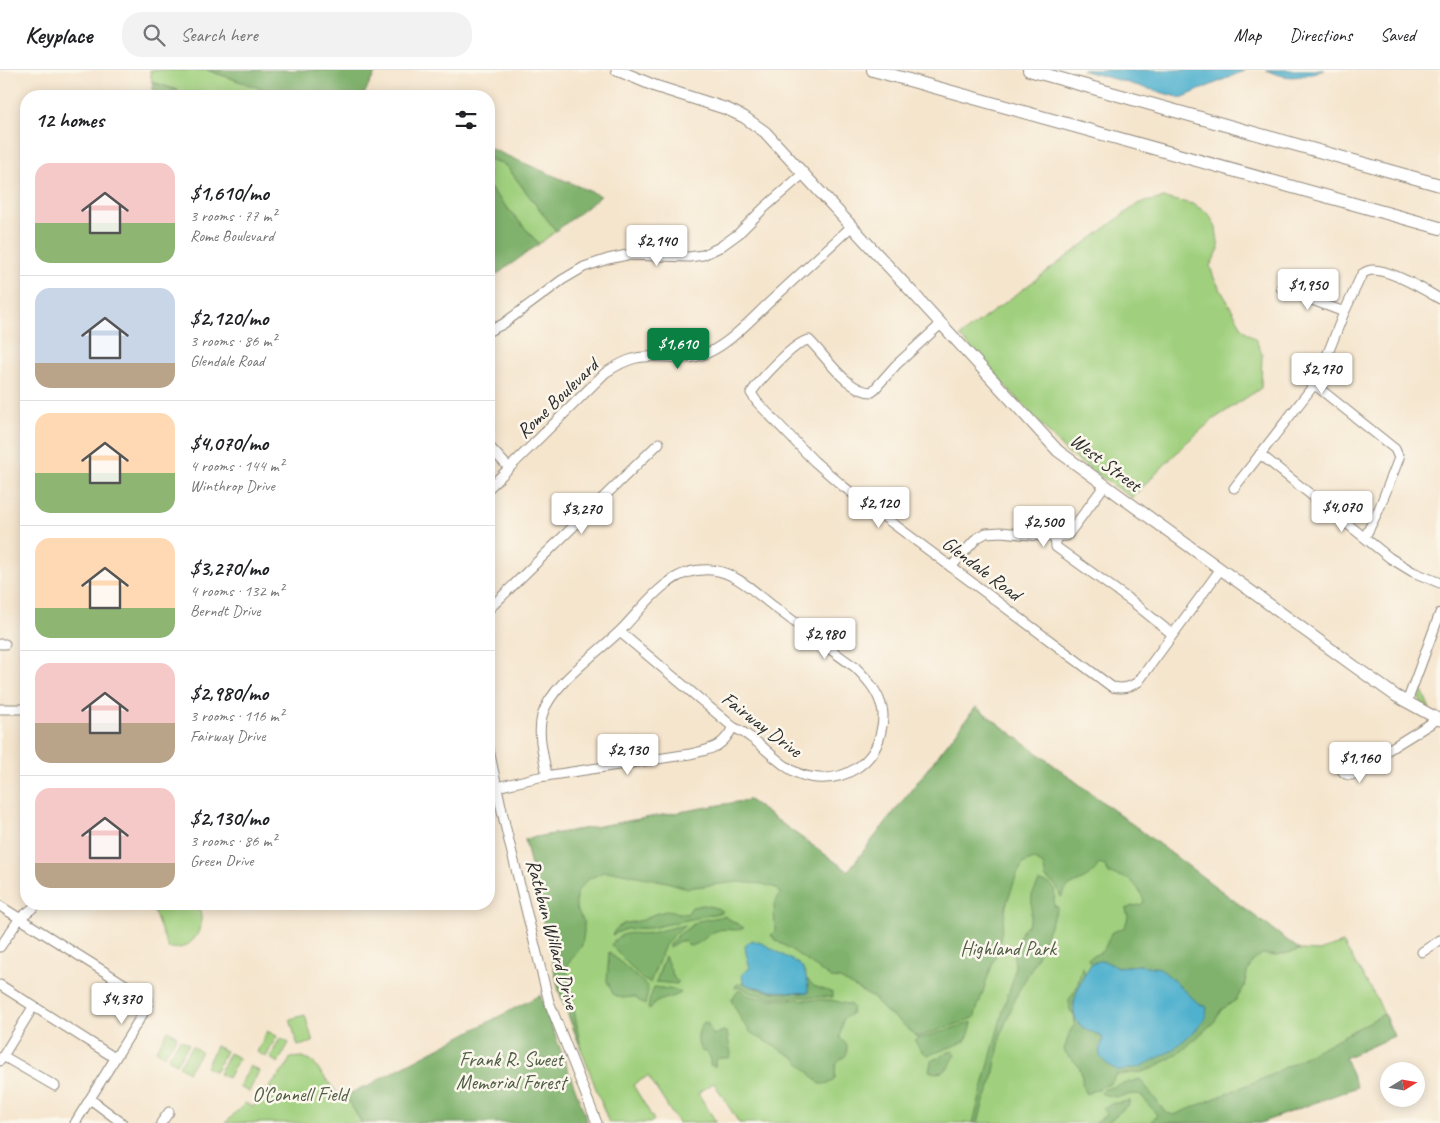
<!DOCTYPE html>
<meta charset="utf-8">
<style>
:root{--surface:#fff;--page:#f2f2f2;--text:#202124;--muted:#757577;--line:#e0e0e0;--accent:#0b8043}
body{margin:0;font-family:Caveat,sans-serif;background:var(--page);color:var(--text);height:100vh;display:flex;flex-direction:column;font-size:19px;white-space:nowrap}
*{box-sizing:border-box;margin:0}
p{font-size:16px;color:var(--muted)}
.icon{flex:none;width:28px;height:28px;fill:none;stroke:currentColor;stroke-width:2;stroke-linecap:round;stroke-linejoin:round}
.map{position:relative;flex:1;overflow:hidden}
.sheet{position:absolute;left:20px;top:20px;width:475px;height:820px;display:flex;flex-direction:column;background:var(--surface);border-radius:20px;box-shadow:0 2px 12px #0003}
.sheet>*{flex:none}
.needle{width:32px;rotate:79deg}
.buttons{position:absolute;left:1380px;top:992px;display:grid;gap:10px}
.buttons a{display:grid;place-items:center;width:45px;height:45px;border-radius:50%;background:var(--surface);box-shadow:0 2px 12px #0003;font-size:25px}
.price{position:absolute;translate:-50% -42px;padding:0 11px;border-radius:5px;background:#fff;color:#222;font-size:16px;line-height:32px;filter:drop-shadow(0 1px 2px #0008)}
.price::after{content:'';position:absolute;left:50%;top:30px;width:15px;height:11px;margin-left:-8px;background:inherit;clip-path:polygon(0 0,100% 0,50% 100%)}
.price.selected{background:var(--accent);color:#fff}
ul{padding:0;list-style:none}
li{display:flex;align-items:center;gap:15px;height:125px;padding:0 15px}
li+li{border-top:1px solid var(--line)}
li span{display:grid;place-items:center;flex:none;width:140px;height:100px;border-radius:15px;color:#555}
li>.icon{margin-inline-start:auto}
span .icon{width:60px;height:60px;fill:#fffc;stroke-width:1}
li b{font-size:21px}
h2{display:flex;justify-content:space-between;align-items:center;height:60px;padding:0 15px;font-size:21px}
header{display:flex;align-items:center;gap:30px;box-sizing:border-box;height:70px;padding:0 25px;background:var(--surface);border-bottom:1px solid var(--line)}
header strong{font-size:24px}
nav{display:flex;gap:28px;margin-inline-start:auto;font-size:18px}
.search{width:350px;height:45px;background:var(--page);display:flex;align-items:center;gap:12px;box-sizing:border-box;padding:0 18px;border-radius:20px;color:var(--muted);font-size:19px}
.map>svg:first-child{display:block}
</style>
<header>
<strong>Keyplace</strong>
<div class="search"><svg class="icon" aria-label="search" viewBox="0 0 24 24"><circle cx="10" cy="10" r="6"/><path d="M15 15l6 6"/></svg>Search here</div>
<nav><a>Map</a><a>Directions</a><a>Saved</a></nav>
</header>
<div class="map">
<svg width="1440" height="1053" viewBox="0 0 1440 1053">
<rect width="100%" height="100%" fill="#fbf7ec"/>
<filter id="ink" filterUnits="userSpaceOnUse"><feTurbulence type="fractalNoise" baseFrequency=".02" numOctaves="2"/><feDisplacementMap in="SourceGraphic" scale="10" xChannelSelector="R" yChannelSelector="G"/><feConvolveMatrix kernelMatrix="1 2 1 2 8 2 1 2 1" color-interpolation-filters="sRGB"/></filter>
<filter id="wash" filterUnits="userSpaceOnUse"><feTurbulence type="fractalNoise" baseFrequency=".0096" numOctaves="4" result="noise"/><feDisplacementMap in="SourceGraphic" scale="20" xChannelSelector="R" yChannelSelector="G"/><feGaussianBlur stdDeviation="1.12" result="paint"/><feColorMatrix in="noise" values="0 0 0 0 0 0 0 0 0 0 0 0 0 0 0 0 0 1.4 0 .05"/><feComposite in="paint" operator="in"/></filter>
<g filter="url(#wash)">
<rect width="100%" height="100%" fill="#f5e5cd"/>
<g fill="#a0d07e" stroke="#667e54">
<path d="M150,0H207L282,26H197L152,12Z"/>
<path d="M489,89L502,93L507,97L556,161L539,174L489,117Z"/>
<path d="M1164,128L1193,134L1209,144L1216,158L1219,179L1210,196L1214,208L1243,259L1256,270L1262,284L1261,318L1214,349L1187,372L1132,428L1067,383L960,266L1139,133Z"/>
<path d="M1419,613L1430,639C1420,633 1415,625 1419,613Z"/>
<path d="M976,637L1300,880L1319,881L1343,873L1377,929L1394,966L1345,988L1357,1017L1260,1053H739L714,1013L698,1023L716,1052L678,1053L648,1006L633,1015L654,1050L650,1053H609L559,921L525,769L749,730L848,801Z"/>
<path d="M175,834H197C206,849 200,872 180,878C177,879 172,878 168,878L154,842L155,839Z"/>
<path d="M305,945L313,972L298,976L290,949Z"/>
<path d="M168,960L177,966L164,986L156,980Z"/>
<path d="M267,961L277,966L266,987L257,982Z"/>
<path d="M280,968L289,973L278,993L270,988Z"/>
<path d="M180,969L189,974L176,994L168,988Z"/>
<path d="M192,976L201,982L188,1002L179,996Z"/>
<path d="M216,976L226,981L215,1002L206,997Z"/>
<path d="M229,983L239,988L228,1008L219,1004Z"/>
<path d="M302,987L311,990L341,1028L345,1026L362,1053H225L245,1033L253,1037L287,996L290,988Z"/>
<path d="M250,996L259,1001L249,1022L239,1017Z"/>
</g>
<g fill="#80b26d" stroke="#566e4c">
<path d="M207,0H377L364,24L368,26H282Z"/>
<path d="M152,12L179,21L175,26H154Z"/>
<path d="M489,78L601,126L556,161L507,97L502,93L489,89Z"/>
<path d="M489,117L539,174L489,210Z"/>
<path d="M976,637L1300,880L1276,886L1262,884L1253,891L1247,903L1244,917L1236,930L1221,940L1214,952L1182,981L1154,998L1142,1002L1116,1005L1111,1013L1086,1024C1080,1016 1084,1008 1080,999C1077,991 1067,988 1064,980L1070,961L1075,954L1074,945L1070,940L1069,930L1077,917L1082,897L1084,899L1085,904L1073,934L1081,956L1102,967L1103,972L1099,981L1206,937L1198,933L1140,895L1117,897L1102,890L1091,894L1088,889C1093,884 1099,885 1103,880C1107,875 1109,868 1111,863L1125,857L1128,847L1126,839L1132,836L1141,835L1144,831C1136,812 1130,807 1109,804L1105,796L1099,794C1095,800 1090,806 1084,809C1073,815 1066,815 1061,827L1056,816L1046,808L1043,795L1034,789L1024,793L1017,804L1007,832L998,881L993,892L974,948L922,966H916L898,950L885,941L875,929L840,909L831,908L793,881L775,870L771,865L775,861L774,835L780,824L776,818L762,814L737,812L687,818L667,812L617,802H603L589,809L579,819L576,825V838L584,852V862L582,875L577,883L568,893L567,901L581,978L559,921L525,769L749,730L848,801Z"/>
<path d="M1039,812C1059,813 1054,823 1054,836L1058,837L1032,898L1019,920L1001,964L992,1012L983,1034L978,1053H973L1005,933L1013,910L1015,895L1013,882L1023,859L1029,853L1031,847L1032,825Z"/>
<path d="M703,835L717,838L723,842L651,858L626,859L612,865L615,860L623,854L643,850L652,845L666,841L687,844L692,837Z"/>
<path d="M724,846L744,858C736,862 727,858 719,860C707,863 701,875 690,876L684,871H679L670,877L668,876L678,865L698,851Z"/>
<path d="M686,855L675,863L665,875L650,913L642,909L611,875C625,857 634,866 651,863C662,860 674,857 686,855Z"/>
<path d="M609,882L647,916L648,920L645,935L634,927L622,928L613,924L607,911Z"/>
<path d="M665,886L674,908L678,912L677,914L656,912Z"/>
<path d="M807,909L814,916L833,923V927H772L750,923L742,917L735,918L736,915L743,912C752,918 771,923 782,923C789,923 794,921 801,924L808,919Z"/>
<path d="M654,917L676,920L681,923C672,929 655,928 650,939H648L650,928Z"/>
<path d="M739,920H742L749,926L770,929L831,930L851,935L853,938L851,944L843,949L840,968L847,975C847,989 846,984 838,992C830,1000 845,1014 820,1014L795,988L751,963L742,951L731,930Z"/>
<path d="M540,925L588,1053H362L345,1026L363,1017H368L379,1009Z"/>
<path d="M1384,944L1394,966L1345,988L1357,1017L1260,1053H1149L1157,1045L1141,1025C1130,1021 1117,1032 1101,1023L1102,1020L1140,1009L1166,1043L1174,1045L1269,1006Z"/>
<path d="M707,952L713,965L724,961L727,963L731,984L729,988H719L715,991V997L710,995V987L706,982L701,981C696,971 697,962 703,953Z"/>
<path d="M972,952C971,958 969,966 965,971C963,973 932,984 928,985C922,982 917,977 915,970L917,968H923Z"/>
<path d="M953,981L955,984C950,997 944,1007 929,1001L931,992L944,984Z"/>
<path d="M1129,1031V1034L1107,1053H1095L1106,1045L1102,1037L1105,1038L1111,1034Z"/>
</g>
<g fill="#4fb1ce" stroke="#3d6e7c">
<path d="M1082,0H1246L1181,28Z"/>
<path d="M1266,0H1325C1299,7 1291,11 1266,0Z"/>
<path d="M752,870L764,874L800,895C806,901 809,915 808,923L772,921L747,915L743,912L742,904L750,898L746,883L745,876Z"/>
<path d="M1102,890L1117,897L1140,895L1160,898L1198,933L1207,937L1206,946L1197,959L1171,981L1140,997L1119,1001C1111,996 1096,990 1100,978C1102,973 1103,972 1102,967C1096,963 1086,961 1081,956C1064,940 1081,910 1091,894Z"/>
</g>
</g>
<g filter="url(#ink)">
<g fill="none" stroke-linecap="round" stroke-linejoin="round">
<g stroke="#90887c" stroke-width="11">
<g id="minor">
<path d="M1281,218L1344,242"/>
<path d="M941,254L896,295L872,322C847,322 826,286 809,270C795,271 760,310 751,323L757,332L814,391L844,417L1112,617C1123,619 1128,618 1138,612L1220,500"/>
<path d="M489,261L503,254L562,210L584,197L608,189L627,185L689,187L703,185L720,177L738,164L764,138L804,103"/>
<path d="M1315,315L1395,379L1399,388L1379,439L1365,467"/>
<path d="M489,376L509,398"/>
<path d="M1260,384L1390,488L1413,502L1440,513"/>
<path d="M489,418L605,303C629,287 640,285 669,287C679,288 689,289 699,286C726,279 753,247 774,228C800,204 826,180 852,156"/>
<path d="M1234,418L1317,311L1343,245L1362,204C1365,202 1370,200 1373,200C1390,200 1425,220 1440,229"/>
<path d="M1055,467L1056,477L1134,533L1172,564"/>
<path d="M951,497L977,468L986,463L1001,462L1050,467L1067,466L1105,415"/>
<path d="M489,539L659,373"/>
<path d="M0,574H5"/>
<path d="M1407,632L1440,543"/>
<path d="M0,639H26"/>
<path d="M489,680L505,755L549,932L597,1053"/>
<path d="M1367,693L1353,683L1345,684L1340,690C1340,699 1343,706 1352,705L1367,693L1438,649"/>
<path d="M547,706C544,687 537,665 542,646C551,614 598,583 621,560C636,545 651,524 669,512C681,503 697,499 712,500C735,502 756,523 773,536C801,556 827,578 855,597C867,609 878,621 882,638C884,645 883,653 881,661C875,694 843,713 810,707C786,703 769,680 750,667C745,663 739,660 733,657L620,562"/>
<path d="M497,717L539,707L690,684C712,679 722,678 733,657"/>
<path d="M0,836L148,929L147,937L75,1053"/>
<path d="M0,877L20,848L38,834"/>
<path d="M1422,882L1440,870"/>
<path d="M0,915L115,988"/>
<path d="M3,986L55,1016"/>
<path d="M0,991L33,937"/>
<path d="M90,1029L122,1053"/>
<path d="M161,1053L169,1042"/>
</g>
</g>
<g stroke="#90887c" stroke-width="13">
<path id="major" d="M617,0L655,16L727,39L744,47L765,62L1058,381L1354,596L1396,626L1440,650"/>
</g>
<g stroke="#90887c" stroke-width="14">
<g id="highway">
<path d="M873,0L1440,158"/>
<path d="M1029,0L1440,115"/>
</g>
</g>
<use href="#minor" stroke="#fff" stroke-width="9"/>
<use href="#major" stroke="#fff" stroke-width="11"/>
<use href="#highway" stroke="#fff" stroke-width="12"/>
</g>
</g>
<g text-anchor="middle" stroke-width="5" stroke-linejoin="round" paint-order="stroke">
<g font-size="20" fill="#2b2b2b" stroke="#fbf7ec">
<text transform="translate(557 328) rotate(-44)" y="7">Rome Boulevard</text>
<text transform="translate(1106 392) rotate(37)" y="7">West Street</text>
<text transform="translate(982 498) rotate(37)" y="7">Glendale Road</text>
<text transform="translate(762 654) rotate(37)" y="7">Fairway Drive</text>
<text transform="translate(553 864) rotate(75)" y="7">Rathbun Willard Drive</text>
</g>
<g font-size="20" fill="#4e5d44" stroke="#fbf7ec">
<text x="1008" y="885">Highland Park</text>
<text x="511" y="996">Frank R. Sweet<tspan x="511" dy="23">Memorial Forest</tspan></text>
<text x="300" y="1031">O'Connell Field</text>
</g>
</g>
</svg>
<div class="buttons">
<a><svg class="needle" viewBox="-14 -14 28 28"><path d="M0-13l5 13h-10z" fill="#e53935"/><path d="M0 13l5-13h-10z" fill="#757577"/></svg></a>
</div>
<b class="price" style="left:657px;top:197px">$2,140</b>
<b class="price" style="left:1308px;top:241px">$1,950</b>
<b class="price selected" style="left:678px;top:300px">$1,610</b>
<b class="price" style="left:1322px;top:325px">$2,170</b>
<b class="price" style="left:879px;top:459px">$2,120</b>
<b class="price" style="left:1342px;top:463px">$4,070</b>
<b class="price" style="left:582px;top:465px">$3,270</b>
<b class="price" style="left:1044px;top:478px">$2,500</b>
<b class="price" style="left:825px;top:590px">$2,980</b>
<b class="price" style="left:628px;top:706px">$2,130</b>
<b class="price" style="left:1360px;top:714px">$1,160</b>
<b class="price" style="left:122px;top:955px">$4,370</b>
<section class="sheet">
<h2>12 homes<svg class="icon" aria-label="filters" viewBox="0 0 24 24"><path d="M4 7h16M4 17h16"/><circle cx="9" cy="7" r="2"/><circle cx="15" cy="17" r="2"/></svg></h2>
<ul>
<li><span style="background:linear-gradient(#f6c9c9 60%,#8fb573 0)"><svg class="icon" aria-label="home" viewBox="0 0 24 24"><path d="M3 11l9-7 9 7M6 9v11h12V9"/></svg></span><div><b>$1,610/mo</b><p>3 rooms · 77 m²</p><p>Rome Boulevard</p></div></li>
<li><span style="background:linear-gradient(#c9d6e8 75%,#b9a48a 0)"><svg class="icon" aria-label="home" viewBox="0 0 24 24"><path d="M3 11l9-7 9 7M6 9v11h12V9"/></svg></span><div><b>$2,120/mo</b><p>3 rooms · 86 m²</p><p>Glendale Road</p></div></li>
<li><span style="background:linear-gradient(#ffd9b3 60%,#8fb573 0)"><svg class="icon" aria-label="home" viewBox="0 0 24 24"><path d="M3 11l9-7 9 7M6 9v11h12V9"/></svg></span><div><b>$4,070/mo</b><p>4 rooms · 144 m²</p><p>Winthrop Drive</p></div></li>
<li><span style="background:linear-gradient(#ffd9b3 70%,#8fb573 0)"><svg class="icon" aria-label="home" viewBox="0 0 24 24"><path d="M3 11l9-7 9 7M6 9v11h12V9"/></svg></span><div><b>$3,270/mo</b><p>4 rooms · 132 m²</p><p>Berndt Drive</p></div></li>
<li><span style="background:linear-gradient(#f6c9c9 60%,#b9a48a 0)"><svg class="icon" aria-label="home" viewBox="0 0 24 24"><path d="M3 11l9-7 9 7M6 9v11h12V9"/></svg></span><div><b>$2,980/mo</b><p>3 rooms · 116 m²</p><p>Fairway Drive</p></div></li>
<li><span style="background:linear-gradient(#f6c9c9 75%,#b9a48a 0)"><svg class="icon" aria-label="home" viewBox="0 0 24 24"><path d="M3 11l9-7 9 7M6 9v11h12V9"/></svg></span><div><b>$2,130/mo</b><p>3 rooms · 86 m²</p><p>Green Drive</p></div></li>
</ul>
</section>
</div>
